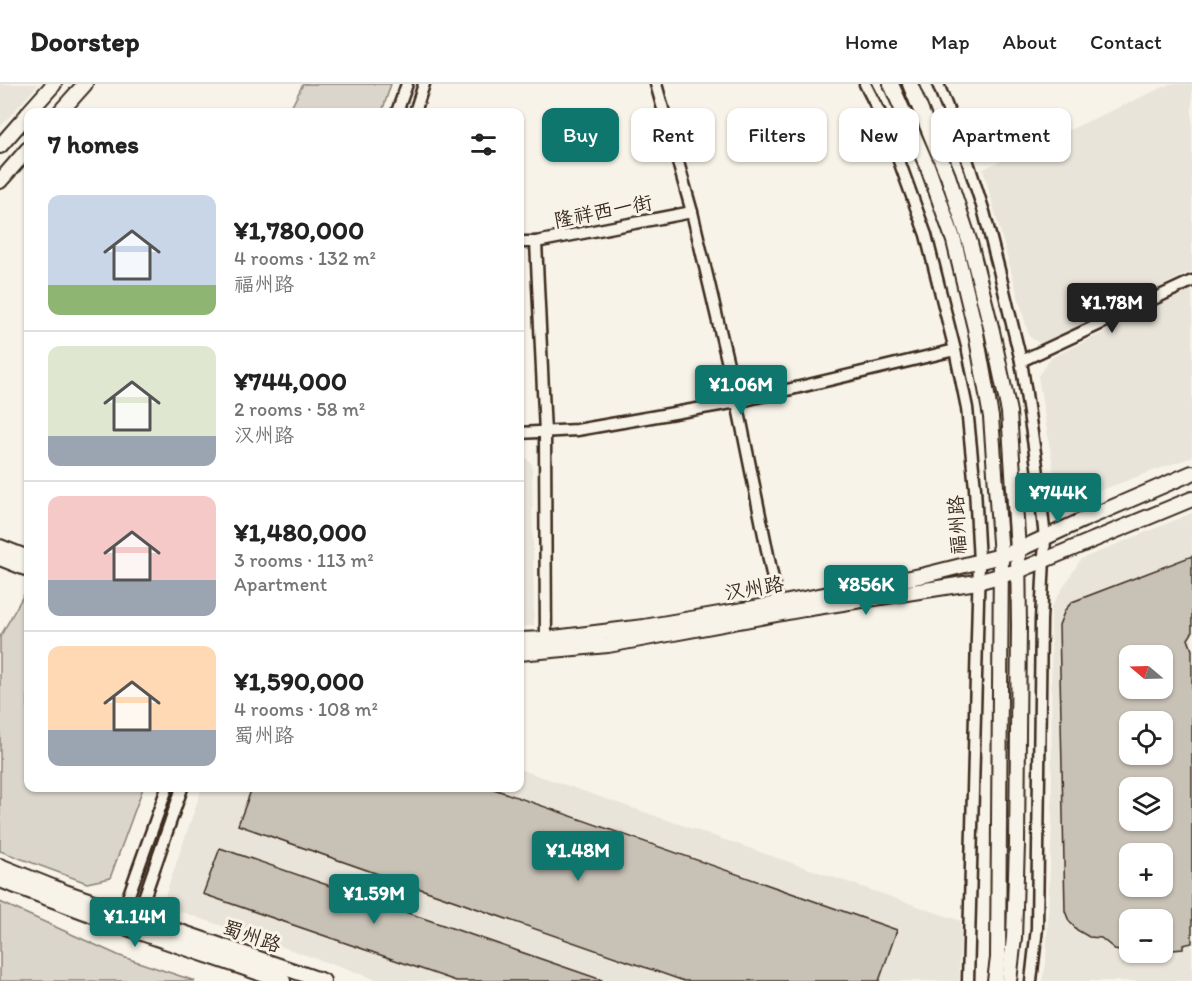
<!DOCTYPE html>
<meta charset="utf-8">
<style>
:root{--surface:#fff;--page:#f6f6f6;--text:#222;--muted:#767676;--line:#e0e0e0;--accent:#0f766e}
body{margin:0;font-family:Itim,"LXGW WenKai TC",sans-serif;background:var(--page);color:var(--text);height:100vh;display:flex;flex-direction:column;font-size:22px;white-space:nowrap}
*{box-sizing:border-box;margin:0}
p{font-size:20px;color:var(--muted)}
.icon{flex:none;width:33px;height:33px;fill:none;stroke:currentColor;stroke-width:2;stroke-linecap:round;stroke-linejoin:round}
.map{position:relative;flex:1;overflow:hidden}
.details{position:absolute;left:24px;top:24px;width:500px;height:684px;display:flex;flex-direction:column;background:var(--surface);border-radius:12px;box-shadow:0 2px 4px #0004}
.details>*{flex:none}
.hud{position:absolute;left:542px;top:24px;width:560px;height:54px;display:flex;gap:12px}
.needle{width:39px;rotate:289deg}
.controls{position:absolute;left:1119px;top:561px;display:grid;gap:12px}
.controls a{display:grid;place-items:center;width:54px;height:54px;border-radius:12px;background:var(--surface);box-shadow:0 2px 4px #0004;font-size:30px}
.price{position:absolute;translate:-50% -51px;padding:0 14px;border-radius:6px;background:var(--accent);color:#fff;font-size:20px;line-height:39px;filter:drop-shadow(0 2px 3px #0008)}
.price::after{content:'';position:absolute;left:50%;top:36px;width:18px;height:14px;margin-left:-9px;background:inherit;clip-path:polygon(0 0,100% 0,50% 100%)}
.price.active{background:#222;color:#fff}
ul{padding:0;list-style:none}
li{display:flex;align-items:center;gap:18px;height:150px;padding:0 24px}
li+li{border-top:2px solid var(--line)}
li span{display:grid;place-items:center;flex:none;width:168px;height:120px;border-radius:12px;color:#555}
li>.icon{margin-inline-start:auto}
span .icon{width:72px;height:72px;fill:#fffc;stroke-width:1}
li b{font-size:26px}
h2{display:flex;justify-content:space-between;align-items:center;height:72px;padding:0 24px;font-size:26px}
.tag{padding:0 21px;border-radius:12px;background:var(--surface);box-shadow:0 2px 4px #0004;font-size:21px;line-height:54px}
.tag.active{background:var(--accent);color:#fff}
header{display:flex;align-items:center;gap:36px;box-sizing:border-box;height:84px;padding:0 30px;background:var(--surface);border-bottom:2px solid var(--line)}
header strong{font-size:28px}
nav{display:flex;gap:33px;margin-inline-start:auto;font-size:21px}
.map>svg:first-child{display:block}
</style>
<header>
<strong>Doorstep</strong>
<nav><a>Home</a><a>Map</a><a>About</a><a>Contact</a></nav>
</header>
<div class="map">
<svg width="1192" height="897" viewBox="0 0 1192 897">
<rect width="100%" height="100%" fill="#f7f3e8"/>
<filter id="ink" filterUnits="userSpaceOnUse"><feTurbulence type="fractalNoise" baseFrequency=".0167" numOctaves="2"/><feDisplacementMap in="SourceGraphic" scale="12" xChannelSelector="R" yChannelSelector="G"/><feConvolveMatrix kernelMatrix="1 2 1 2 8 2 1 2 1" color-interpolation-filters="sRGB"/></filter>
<g filter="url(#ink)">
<g fill="#e9e4d9" fill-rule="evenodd">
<path d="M0,0H39L0,43Z"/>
<path d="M1170,0H1192V187L1043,262L1029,252L983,85Z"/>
<path d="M1192,205V373L1090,410L1054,389L1038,292L1051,274Z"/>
<path d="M519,367L532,380L534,542L519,543Z"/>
<path d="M1192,429V897H1042L1046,880L1052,735L1051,523L1081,475ZM1130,572H1162V604H1130ZM1130,638H1162V670H1130ZM1130,704H1162V736H1130ZM1130,770H1162V802H1130ZM1130,836H1162V868H1130Z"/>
<path d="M519,685L961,837L959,897H380L162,821L202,704H519Z"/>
</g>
<g fill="#dbd6cb" stroke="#8b8074" stroke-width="1.5">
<path d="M303,0H391L382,28H289Z"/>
<path d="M23,512L28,514V704H143L110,794L87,799L0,767V553Z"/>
<path d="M0,818L120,872L195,897H0Z"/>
</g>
<g fill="#c8c1b6" stroke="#3b2a1e" stroke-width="1.5" fill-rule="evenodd">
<path d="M1192,472V549L1188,555L1192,566V859L1183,861V865L1162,867V836H1130V871L1116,866L1101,854L1089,853L1077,846L1069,837L1065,827L1059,541L1065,526L1072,518ZM1130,572H1162V604H1130ZM1130,638H1162V670H1130ZM1130,704H1162V736H1130ZM1130,770H1162V802H1130Z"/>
<path d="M252,704H491L897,846L879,897H684L238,741Z"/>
<path d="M220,764L602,896V897H456L203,810Z"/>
</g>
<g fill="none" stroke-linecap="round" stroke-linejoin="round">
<g stroke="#3b2a1e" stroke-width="15">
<g id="minor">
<path d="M656,0L692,128L737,318L778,520"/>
<path d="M865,0L886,41L926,151L955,266L967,324L975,404L979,478L968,897"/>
<path d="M938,0L965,69L984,128L999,186L1021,277L1037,382L1045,454L1041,536L1037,844L1031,897"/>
<path d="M397,28L407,0"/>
<path d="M415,28L424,0"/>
<path d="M519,158H536L692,128"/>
<path d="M536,158L545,349L546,563"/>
<path d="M1021,277L1192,197"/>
<path d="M519,349L577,346L737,318L955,266"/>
<path d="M121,833L167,704"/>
<path d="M135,840L182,704"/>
</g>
</g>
<g stroke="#3b2a1e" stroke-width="18">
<g id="major">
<path d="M891,0L928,84L954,157L975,244L991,333L1001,472L998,874L995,897"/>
<path d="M910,0L948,92L970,159L992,247L1009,328L1018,466L1019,542L1017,760L1014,854L1009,897"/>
<path d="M29,28L54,0"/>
<path d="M60,28L85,0"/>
<path d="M0,62L28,30"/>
<path d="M0,97L28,65"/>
<path d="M0,463L28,474"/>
<path d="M0,474L28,485"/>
<path d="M519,556L546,555L644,543L778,520L925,491L1001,472L1018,466L1083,436L1192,389"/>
<path d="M519,569L608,561L804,525L977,498L1018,487L1192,415"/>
<path d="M0,782L65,808L323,897"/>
<path d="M0,796L133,846L283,897"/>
</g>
</g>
<use href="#minor" stroke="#f7f3e8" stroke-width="10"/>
<use href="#major" stroke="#f7f3e8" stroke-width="14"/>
</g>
</g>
<g text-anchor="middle" stroke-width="6" stroke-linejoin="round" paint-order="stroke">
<g font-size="20" fill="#3b2a1e" stroke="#f7f3e8">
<text transform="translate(603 127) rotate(-11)" y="7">隆祥西一街</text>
<text transform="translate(957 441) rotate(-93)" y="7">福州路</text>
<text transform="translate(754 504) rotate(-10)" y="7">汉州路</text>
<text transform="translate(252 852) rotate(19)" y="7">蜀州路</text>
</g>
</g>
</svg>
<div class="controls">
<a><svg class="needle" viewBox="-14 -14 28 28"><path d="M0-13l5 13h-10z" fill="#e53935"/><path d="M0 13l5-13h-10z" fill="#767676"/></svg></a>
<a><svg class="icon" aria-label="locate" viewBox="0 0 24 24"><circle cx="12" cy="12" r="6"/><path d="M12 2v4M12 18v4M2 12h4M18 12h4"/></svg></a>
<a><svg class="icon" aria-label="layers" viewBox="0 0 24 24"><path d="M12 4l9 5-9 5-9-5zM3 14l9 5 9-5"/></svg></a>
<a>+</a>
<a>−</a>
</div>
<b class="price active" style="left:1112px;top:250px">¥1.78M</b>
<b class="price" style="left:741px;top:332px">¥1.06M</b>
<b class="price" style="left:1058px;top:440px">¥744K</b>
<b class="price" style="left:866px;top:532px">¥856K</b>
<b class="price" style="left:578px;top:798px">¥1.48M</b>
<b class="price" style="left:374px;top:841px">¥1.59M</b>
<b class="price" style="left:135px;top:864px">¥1.14M</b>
<div class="hud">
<a class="tag active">Buy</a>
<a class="tag">Rent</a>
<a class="tag">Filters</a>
<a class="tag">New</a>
<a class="tag">Apartment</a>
</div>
<section class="details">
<h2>7 homes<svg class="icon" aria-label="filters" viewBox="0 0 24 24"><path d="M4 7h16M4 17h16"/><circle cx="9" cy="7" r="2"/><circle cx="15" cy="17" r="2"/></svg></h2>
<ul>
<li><span style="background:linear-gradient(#c9d6e8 75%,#8fb573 0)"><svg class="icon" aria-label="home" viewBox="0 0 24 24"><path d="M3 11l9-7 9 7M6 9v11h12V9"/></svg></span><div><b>¥1,780,000</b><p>4 rooms · 132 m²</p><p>福州路</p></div></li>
<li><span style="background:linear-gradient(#dfe7d0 75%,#9aa5b1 0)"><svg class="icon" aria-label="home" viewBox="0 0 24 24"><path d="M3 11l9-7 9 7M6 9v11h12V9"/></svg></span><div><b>¥744,000</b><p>2 rooms · 58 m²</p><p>汉州路</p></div></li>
<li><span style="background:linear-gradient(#f6c9c9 70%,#9aa5b1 0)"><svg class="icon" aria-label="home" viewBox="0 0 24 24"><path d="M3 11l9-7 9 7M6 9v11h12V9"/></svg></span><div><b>¥1,480,000</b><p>3 rooms · 113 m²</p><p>Apartment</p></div></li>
<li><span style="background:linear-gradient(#ffd9b3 70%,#9aa5b1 0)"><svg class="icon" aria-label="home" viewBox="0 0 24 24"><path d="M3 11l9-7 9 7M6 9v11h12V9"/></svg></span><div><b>¥1,590,000</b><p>4 rooms · 108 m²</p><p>蜀州路</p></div></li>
</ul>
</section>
</div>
